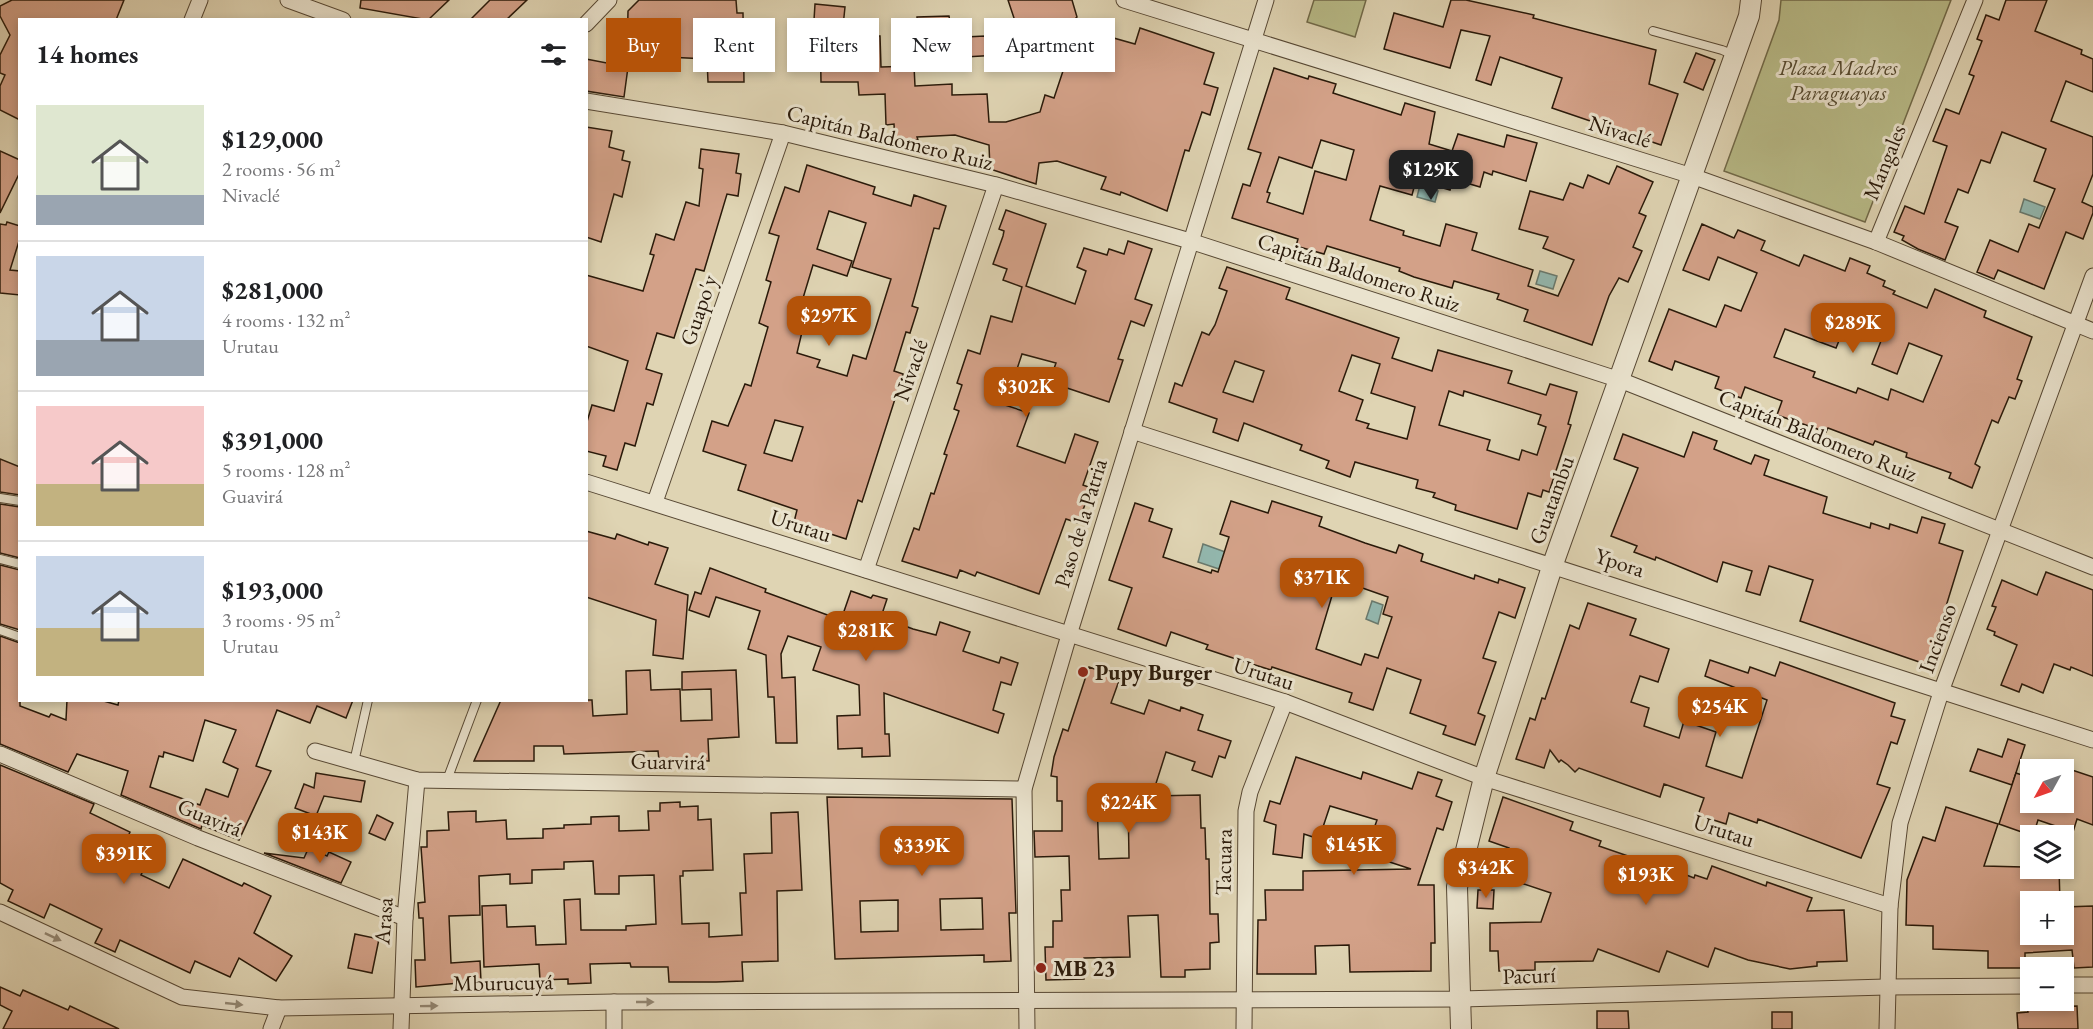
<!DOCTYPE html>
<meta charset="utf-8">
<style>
:root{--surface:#fff;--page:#f6f6f6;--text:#202124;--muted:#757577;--line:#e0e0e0;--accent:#b45309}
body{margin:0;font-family:"EB Garamond",serif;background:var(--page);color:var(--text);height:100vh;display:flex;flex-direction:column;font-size:22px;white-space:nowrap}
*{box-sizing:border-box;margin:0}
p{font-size:20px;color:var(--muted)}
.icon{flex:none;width:33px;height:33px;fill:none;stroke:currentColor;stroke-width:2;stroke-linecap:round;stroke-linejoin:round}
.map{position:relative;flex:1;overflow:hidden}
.panel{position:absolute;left:18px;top:18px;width:570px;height:684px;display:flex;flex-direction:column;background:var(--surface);border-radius:0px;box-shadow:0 3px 9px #0003}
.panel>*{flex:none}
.hud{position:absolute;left:606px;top:18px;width:570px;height:54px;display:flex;gap:12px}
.needle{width:39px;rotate:230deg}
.tools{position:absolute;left:2020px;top:759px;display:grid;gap:12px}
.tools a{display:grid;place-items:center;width:54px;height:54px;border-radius:0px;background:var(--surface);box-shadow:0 3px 9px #0003;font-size:30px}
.price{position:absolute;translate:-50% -51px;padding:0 14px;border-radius:12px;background:var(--accent);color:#fff;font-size:20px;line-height:39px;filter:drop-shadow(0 2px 3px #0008)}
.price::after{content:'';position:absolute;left:50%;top:36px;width:18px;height:14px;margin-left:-9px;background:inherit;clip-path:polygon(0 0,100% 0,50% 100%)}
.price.selected{background:#222;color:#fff}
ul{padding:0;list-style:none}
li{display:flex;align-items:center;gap:18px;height:150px;padding:0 18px}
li+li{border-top:2px solid var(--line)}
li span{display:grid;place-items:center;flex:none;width:168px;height:120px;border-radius:0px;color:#555}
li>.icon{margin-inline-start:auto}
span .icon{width:72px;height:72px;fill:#fffc;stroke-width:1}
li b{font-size:26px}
h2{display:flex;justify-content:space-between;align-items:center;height:72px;padding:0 18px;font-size:26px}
.tag{padding:0 21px;border-radius:0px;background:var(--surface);box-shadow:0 3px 9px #0003;font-size:21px;line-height:54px}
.tag.selected{background:var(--accent);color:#fff}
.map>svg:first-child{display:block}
</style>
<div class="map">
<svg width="2093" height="1029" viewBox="0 0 2093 1029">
<rect width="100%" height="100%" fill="#dfd4b3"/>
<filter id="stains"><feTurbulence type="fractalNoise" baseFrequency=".00333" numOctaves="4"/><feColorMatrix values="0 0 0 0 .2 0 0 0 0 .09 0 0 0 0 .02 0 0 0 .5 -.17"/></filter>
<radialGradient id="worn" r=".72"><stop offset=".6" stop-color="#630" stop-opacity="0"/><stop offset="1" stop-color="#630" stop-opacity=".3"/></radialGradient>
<g fill="#b8bb88" stroke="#716a49" stroke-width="1.5">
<path d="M1314,0H1366L1355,37L1307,22Z"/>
<path d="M1781,0H1951L1865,222L1724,171L1779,20Z"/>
</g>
<g fill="#93b8af" stroke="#69796d" stroke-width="1.5">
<path d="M1420,185L1438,191L1435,202L1417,197Z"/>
<path d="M2024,199L2045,207L2040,219L2020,212Z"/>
<path d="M1540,271L1557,276L1553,289L1536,284Z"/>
<path d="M1203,544L1228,553L1222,570L1198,562Z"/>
<path d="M1372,601L1383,605L1378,624L1366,619Z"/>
</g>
<g fill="#d3a188" stroke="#2a1a0a" stroke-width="1.5" fill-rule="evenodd">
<path d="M12,0H124L116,20H20V120L0,110V86L5,75L0,73V55L10,35L0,16V6Z"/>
<path d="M361,0H449L428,20L360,8Z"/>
<path d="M490,0H527L506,20H470Z"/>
<path d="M639,0H736L737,13H743L744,82H708L707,59L627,55L628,11Z"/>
<path d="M1008,0H1072L1077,17L1041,50L1033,25L1018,30Z"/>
<path d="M1451,0H1466L1534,15L1533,18L1656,50L1649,84L1678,94L1661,145L1552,108L1562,78L1500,57L1491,85L1476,80L1490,36L1461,30L1450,68L1384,49L1394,13L1443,27Z"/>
<path d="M2006,0H2047L2035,31L2082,50L2081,54L2093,59V92L2066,81L2051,121L2093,137V174L2082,202L2093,207V213L2083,239L2066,232L2044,289L1998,270L1994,279L1977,272L1990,240L2018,252L2029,224L2039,228L2055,189L2034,181L2046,149L2002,132L1990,163L1981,160L1968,193L1958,189L1945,222L1958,227L1945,260L1918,249L1902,240L1904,236L1894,232L1905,206L1924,214L1947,146L1933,141L1946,109L1959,114L1974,76L1969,74L1982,41L1977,39L1986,15L1999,20Z"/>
<path d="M815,4L845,7L842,36H880L881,67L914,66L915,86L952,84V95L987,94L989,122H1006L1040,112L1045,95L1054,98L1065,65L1059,63L1071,26L1135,44L1140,28L1214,53L1204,84L1218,88L1210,115L1202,112L1189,151L1185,150L1167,211L1121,192L1120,195L1101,189L1106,177L1057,161L1039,163L1036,184L990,169L989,145L955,135L917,137L918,140L895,141L894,124L886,125L885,94L859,95L858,82H821L820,21L814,20Z"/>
<path d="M949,16L950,22H962L963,50L918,51L917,17Z"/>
<path d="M985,36V40L998,39L999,55L965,57V37Z"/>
<path d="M1696,53L1715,60L1703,90L1684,82Z"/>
<path d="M586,59L628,67L624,97L586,91Z"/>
<path d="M1274,68L1308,79L1309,76L1336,84L1333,93L1401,115L1405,103L1435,112L1429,144L1452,151L1458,134L1504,147L1507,135L1537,143L1526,181L1493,171L1492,175L1484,172L1480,187L1453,179L1450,190L1416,180L1412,195L1380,186L1370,220L1404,231L1403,235L1440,246L1446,224L1477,233L1472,250L1533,270L1528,286L1558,296L1574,260L1543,248L1548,237L1519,229L1530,191L1563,200L1570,183L1583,188L1588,175L1609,184L1617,166L1653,182L1639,213L1646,216L1633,247L1642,251L1628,282L1619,278L1609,296L1592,345L1524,321L1528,310L1497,299L1499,294L1454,281L1452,288L1414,277L1399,271L1400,268L1327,246L1324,254L1296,246L1298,239L1232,218L1243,184L1250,186L1261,153L1248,149ZM1321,140L1354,150L1346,180L1315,171L1303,214L1267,202L1270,193L1267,192L1279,157L1312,168Z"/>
<path d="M586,127L612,131L609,147L624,151L622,160L630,162L622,197L614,194L601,242L586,237Z"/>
<path d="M701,149L739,154L736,173L741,174L738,196L727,194L704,271L696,269L674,338L657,333L646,369L662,374L653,405L647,403L635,446L625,443L617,470L603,466L606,456L586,451V425L592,405L614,411L628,361L586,346V275L643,291L654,255L650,254L656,234L674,240L686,202L699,206L703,169L699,168Z"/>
<path d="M0,151L20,160V172L0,213Z"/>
<path d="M807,165L875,187L873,194L911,206L914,195L946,206L939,229L934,228L912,306L918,308L910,333L906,332L894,371L903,374L862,502L858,500L846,539L794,522L797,510L738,490L746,465L703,451L712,421L728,426L745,384L751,386L768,327L759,323L771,282L766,280L779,236L769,233L785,187L799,192ZM829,211L866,223L852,267L891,279L866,359L853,355L847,376L817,367L820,360L797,353L807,311L800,308L813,265L847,276L852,261L817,249ZM775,420L803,427L792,461L764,453Z"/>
<path d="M1006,210L1046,224L1026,286L1075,304L1086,271L1077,267L1084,248L1107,255L1109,249L1124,254L1128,241L1152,249L1135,299L1152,305L1144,326L1131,321L1118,359L1123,360L1109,402L1049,382L1056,363L1022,354L1005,405L1029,413L1017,446L1065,463L1075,434L1098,442L1083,485L1091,488L1086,502L1078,523L1066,519L1039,594L977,572L975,576L960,570L957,578L902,561L914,528L919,530L931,493L934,494L947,455L944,454L959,411L954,409L962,385L957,383L968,350L980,354L991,316L1012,322L1022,287L1003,280L1007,269L993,264L1003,236L1004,231L999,229Z"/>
<path d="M7,222L20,226V238L10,270L20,271V295L0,293V224L6,225Z"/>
<path d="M1702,224L1734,238L1738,230L1765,241L1761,250L1799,266L1804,255L1845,271L1850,258L1870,266L1867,273L1885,281L1883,286L1895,291L1893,294L1927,308L1935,289L1986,311L1984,317L2032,337L2017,379L2022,381L2015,399L2009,397L1998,423L1992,420L1975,464L1980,467L1972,488L1949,478L1951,473L1906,457L1907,453L1875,441L1873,445L1828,428L1826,432L1777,415L1782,401L1745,387L1741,398L1715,388L1719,377L1675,361L1672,370L1649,361L1669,309L1716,327L1725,305L1741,311L1757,273L1718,257L1709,280L1683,270ZM1852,309L1888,323L1872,364L1897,374L1909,343L1942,356L1923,402L1891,389L1888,400L1858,388L1856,393L1813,377L1815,372L1774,357L1785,329L1836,348Z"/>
<path d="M1227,267L1290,288L1286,299L1399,338L1392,358L1432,371L1438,350L1512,371L1508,383L1546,395L1550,384L1577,392L1568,424L1571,425L1549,492L1543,490L1541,497L1528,493L1517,529L1455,510L1456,505L1433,497L1435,493L1416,488L1418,480L1355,462L1350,477L1326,468L1329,461L1300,450L1302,445L1244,423L1238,441L1213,432L1217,419L1169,402L1175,383L1182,386L1202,332L1209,335L1215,325L1227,291L1219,288ZM1352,355L1380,364L1371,393L1415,407L1407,439L1367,428L1369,424L1356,420L1363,400L1339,391ZM1235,361L1264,371L1253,402L1223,392ZM1449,391L1463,396L1464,391L1541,415L1538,424L1546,427L1537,455L1522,450L1519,460L1487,450L1490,440L1439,425Z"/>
<path d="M1693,432L1717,441L1714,449L1751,464L1755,455L1769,460L1764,475L1827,497L1823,513L1870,528L1871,523L1889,529L1890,524L1917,533L1922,517L1945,524L1939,543L1963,551L1928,665L1800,621L1813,580L1769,566L1760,595L1746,591L1752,571L1723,562L1717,582L1656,557L1655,560L1634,552L1637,546L1611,536L1638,468L1614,459L1623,434L1684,457Z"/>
<path d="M0,459L20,467V495L0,492Z"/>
<path d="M1231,501L1268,513L1272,501L1322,517L1319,526L1365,543L1396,553L1399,545L1423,554L1421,561L1474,579L1475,575L1498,583L1499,579L1525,588L1515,618L1499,612L1483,658L1496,662L1478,713L1485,716L1475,745L1443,734L1446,726L1410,713L1421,680L1387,668L1373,710L1349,702L1352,693L1272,667L1271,670L1236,659L1206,649L1208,645L1171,632L1166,646L1118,629L1132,588L1109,580L1135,503L1153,509L1149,521L1172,529L1163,557L1211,573L1212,570L1218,572L1229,537L1220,534ZM1337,579L1388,597L1383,614L1392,617L1378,658L1365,654L1361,665L1316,649Z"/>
<path d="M0,504L20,507V558L0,553Z"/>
<path d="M586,531L615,539L617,534L648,545L649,542L668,548L655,584L688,595L683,659L653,655L656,620L586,597Z"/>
<path d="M0,565L20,570V630L0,624Z"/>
<path d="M710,568L766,589L765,592L841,620L851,591L871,598L873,595L887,599L881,617L913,629L936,635L940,622L970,632L963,651L999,663L1001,657L1018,663L1011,685L1001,682L993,710L1004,714L998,733L884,693L885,734H889L890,756L862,757V748L838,749L837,716L860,715L859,685L813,670L821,647L788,636L781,654L782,678L795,677L797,743H776L774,697H768L766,655L748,649L760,611L716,597L709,617L689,610L695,592L701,594Z"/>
<path d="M2046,572L2093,590V676L2071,667L2070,670L2054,664L2043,693L2022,684L2019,692L2001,685L2017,645L1994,635L1995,632L1987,629L1996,607L1992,606L2002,580L2037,595Z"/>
<path d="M1588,603L1636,619L1630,635L1669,649L1658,682L1640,676L1631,702L1649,708L1644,726L1679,738L1684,721L1716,732L1706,766L1742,778L1767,700L1705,676L1710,660L1748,673L1750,667L1775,676L1780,662L1895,703L1891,716L1905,720L1897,744L1891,742L1877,784L1890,788L1861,858L1758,819L1757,823L1729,813L1726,824L1698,815L1704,798L1664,784L1660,797L1579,768L1575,772L1568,765L1561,760L1559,762L1550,750L1544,768L1516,759L1530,718L1535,720L1542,698L1545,699L1570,625L1579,629Z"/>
<path d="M0,636L20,643V706L49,717L51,714L66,720L67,700H100L118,705L119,700H353L346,718L317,706L310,723L277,710L256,766L271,771L239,840L202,825L201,829L121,795L128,771L77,754L68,772L0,744ZM205,720L236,730L223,762L238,769L228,797L206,789L200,805L150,787L159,756L163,757L164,752L193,761Z"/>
<path d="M1089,667L1120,678L1111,703L1144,714L1149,700L1180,711L1181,707L1203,715L1198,730L1231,741L1225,758L1219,756L1212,777L1192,770L1195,762L1166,752L1152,796L1200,795L1201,828H1205L1206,859H1209L1210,914H1218L1219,942L1210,943V969L1185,970V977H1161L1158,915L1128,916L1130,957L1084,958V979L1046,980L1045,947H1053V921H1062L1061,890H1070L1069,856L1035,857L1034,831H1062V801H1057V777L1051,776L1054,757L1063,729L1068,731ZM1097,800H1128L1129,858L1099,859Z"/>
<path d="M650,670L651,690L680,689L681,721L712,720L711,689L682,690V672L736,670L739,737L708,739L709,761L659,760L658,751L564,754L563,746H534V761H474L501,700H592L593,716L627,714L626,671Z"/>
<path d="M2008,739L2025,745L2012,785L1970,771L1978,749L2002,757Z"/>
<path d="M1296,757L1361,779L1363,772L1412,789L1418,772L1442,780L1436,796L1452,802L1443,830L1437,828L1418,885H1434L1435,943H1431V971L1350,972L1349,945L1315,946L1316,974H1257L1258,920H1266L1265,890H1303V871L1411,869L1365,854L1377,820L1330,806L1319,839L1304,834L1302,858L1273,854L1276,825L1264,821L1270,801L1280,804Z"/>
<path d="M0,765L94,804L90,813L130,832L127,839L153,851L141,875L169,888L183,859L242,886L244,883L271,896L254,933L292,956L276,981L239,958L230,977L195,961L190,973L120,940L115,952L95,943L102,929L50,904L44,918L8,901L13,890L0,883Z"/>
<path d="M2069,769L2093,777V825L2077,819L2073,832L2038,820L2033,836L1999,824L2016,773L2031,778V802H2064V786Z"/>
<path d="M316,773L365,781L361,802L324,796L316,816L295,808L304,784L314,788Z"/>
<path d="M827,797L1012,799L1016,913H1009L1011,961L984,962V955L835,959ZM982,898L983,929L941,930L940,899ZM898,900V931L861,932L860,901Z"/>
<path d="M1503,797L1573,822L1570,830L1601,841L1599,846L1651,864V861L1694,878L1695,875L1707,879L1712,866L1766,886L1767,882L1812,898L1807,911L1844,910L1847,961L1817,962V966L1790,969L1748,960L1715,948L1708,967L1667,951L1659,972L1598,949L1593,961L1535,962V970L1499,971L1498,951H1490V923L1541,922L1551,893L1500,876L1509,848L1489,841Z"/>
<path d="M680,802V807L698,806V820L711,819L713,870L683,871V876H680L682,924L709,923V937L742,935L740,893H746L744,854L772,853L771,813L798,812L802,890L777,891L778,961L742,962L743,981L716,982H669L668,967H631L630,963L590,964L591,983L568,984V979L540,980L539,964L484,967L482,906L506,905L507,927L535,926L536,945L566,944L564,900L580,899L581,930H626V926L656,924L654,875L619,876V894H595L593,861L564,862V869L532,870V883L510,884V874L479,876L480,915L449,916L451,963L480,961L481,981L416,987L415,960H425L423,918H419L418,903L425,902L421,847H427V831L449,830L448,812L476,811V822L506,820L507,839L543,838V829L564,828V825L591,824V817L619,816V831L649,830L648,811H660V803Z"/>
<path d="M1946,807L1998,824L1984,866L2059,868L2060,902H2026L2025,934H2064V907L2093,906V967L2074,968L2072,950L2025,953V968H1988V951L1933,949V926L1906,925L1907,880L1923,837L1935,841Z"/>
<path d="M377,815L393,823L385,840L369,833Z"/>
<path d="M309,847L327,856L329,852L351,862L341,883L264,853L304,858Z"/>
<path d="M1478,890H1494L1493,909L1477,908Z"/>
<path d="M355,934L379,939L372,973L348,968Z"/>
<path d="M0,987L20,996L23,990L68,1010L70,1006L119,1029H3L12,1011L0,1005Z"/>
<path d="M2077,1006L2078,1029H2018L2017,1013L2028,1012L2027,1007Z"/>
<path d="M1597,1011H1628L1629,1029H1597Z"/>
<rect x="1772" y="1012" width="20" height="17"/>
</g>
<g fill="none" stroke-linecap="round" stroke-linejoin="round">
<g stroke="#574834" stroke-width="10">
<g id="service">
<path d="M1653,31L1722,50L1734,55"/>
<path d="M0,498L20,501"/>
<path d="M0,559L20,564"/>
<path d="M0,630L20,637"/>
<path d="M354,762L368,700"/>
<path d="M447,780L477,700"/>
</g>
</g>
<g stroke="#574834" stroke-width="17">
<g id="minor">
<path d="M288,0L343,20"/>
<path d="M1124,0L1692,176L1876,242L2093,331"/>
<path d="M192,20L200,0"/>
<path d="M586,24L609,0"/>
<path d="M586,101L783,133L996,185L1190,241L1620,380L2093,567"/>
<path d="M1876,242L1975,0"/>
<path d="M1132,431L2093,740"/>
<path d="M586,482L1285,702L1484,778L1890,906"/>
<path d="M655,502L783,133"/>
<path d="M866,570L996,185"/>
<path d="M315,751L417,780L1024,789"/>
<path d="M0,754L198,838L405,918"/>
<path d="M0,912L182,997L279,1008L614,1002L1461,999L1886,987L2031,986"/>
<path d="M2064,985H2093"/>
<path d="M614,1002V1029"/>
<path d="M271,1029L279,1008"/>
<path d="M401,1029L405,918L417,780"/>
<path d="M1027,1029L1024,789L1069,635L1266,0"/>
<path d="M1244,1029L1246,811L1250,792L1285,702"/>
<path d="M1887,1029L1890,906L1900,823L1942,689L2093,276"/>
</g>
</g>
<g stroke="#574834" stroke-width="22">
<path id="tertiary" d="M1461,1029L1457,887L1484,778L1553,564L1749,16L1751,0"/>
</g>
<use href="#service" stroke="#eae3ce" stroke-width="8"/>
<use href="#minor" stroke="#eae3ce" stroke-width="15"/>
<use href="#tertiary" stroke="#eae3ce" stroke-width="20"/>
</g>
<defs><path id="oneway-solid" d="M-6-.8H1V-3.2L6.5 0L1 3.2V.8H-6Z" transform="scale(1.5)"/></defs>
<g fill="#948976">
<use href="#oneway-solid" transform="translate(53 937) rotate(25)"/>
<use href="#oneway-solid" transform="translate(645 1002)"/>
<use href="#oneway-solid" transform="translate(234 1004) rotate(6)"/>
<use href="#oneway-solid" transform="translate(429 1006) rotate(-1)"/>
</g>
<g fill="#8f2418" stroke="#eae3ce" stroke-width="2">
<circle cx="1083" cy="672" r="6"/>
<circle cx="1041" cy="968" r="6"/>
</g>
<g text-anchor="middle" stroke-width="6" stroke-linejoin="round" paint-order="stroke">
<g font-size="22" font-style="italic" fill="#554a30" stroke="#eae3ce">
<text x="1838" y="75">Plaza Madres<tspan x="1838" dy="25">Paraguayas</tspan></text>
</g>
<g font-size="22" fill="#2a1a0a" stroke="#eae3ce">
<text transform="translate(1620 131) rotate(17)" y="8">Nivaclé</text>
<text transform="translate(890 137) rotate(14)" y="8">Capitán Baldomero Ruiz</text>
<text transform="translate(1884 162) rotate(-68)" y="8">Mangales</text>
<text transform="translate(1359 272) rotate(18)" y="8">Capitán Baldomero Ruiz</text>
<text transform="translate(698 310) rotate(-71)" y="8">Guapo'y</text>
<text transform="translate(910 370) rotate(-71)" y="8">Nivaclé</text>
<text transform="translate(1818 435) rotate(22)" y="8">Capitán Baldomero Ruiz</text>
<text transform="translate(1551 500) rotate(-70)" y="8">Guatambu</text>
<text transform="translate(1080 523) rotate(-73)" y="8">Paso de la Patria</text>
<text transform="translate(801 525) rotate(18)" y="8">Urutau</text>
<text transform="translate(1620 562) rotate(18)" y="8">Ypora</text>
<text transform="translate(1937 638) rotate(-70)" y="8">Incienso</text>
<text transform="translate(1264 673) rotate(18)" y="8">Urutau</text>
<text transform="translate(668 761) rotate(1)" y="8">Guarvirá</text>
<text transform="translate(210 817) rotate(22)" y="8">Guavirá</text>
<text transform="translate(1724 830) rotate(18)" y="8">Urutau</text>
<text transform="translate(1223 862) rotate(-89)" y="8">Tacuara</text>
<text transform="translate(383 921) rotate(-86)" y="8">Arasa</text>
<text transform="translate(1529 975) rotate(-2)" y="8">Pacurí</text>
<text transform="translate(503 982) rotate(-1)" y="8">Mburucuyá</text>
</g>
<g font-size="22" font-weight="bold" fill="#2a1a0a" stroke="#eae3ce" text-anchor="start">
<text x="1095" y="680">Pupy Burger</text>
<text x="1053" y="976">MB 23</text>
</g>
</g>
<rect width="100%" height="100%" filter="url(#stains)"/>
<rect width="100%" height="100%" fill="url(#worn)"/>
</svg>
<div class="tools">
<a><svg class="needle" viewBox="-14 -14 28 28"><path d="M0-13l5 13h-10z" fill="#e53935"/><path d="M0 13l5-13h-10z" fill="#757577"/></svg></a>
<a><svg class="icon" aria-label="layers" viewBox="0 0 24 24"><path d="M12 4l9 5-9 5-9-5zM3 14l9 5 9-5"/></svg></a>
<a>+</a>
<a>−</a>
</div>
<b class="price selected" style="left:1431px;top:201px">$129K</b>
<b class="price" style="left:829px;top:347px">$297K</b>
<b class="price" style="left:1853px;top:354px">$289K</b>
<b class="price" style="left:1026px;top:418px">$302K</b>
<b class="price" style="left:1322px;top:609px">$371K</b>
<b class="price" style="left:866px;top:662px">$281K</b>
<b class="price" style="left:1720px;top:738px">$254K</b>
<b class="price" style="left:1129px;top:834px">$224K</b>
<b class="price" style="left:320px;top:864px">$143K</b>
<b class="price" style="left:1354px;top:876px">$145K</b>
<b class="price" style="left:922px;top:877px">$339K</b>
<b class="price" style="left:124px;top:885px">$391K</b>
<b class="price" style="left:1486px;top:899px">$342K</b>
<b class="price" style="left:1646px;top:906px">$193K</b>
<div class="hud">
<a class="tag selected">Buy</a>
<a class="tag">Rent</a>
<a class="tag">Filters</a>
<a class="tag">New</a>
<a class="tag">Apartment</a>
</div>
<section class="panel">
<h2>14 homes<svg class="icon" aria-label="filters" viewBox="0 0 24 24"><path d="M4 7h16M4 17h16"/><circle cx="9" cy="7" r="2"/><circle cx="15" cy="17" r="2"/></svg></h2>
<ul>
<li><span style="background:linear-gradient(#dfe7d0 75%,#9aa5b1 0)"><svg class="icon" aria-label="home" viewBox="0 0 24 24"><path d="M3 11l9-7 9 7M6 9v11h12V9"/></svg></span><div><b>$129,000</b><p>2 rooms · 56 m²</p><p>Nivaclé</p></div></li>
<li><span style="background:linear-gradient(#c9d6e8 70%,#9aa5b1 0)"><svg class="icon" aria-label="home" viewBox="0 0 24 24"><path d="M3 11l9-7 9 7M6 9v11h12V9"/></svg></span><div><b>$281,000</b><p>4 rooms · 132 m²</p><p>Urutau</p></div></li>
<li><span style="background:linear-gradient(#f6c9c9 65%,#c2b280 0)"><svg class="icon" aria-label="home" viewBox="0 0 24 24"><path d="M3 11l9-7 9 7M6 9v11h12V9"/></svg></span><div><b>$391,000</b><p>5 rooms · 128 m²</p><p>Guavirá</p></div></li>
<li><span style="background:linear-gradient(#c9d6e8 60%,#c2b280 0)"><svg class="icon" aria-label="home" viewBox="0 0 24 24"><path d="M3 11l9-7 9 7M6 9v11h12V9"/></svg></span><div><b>$193,000</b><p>3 rooms · 95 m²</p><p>Urutau</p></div></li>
</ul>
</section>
</div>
